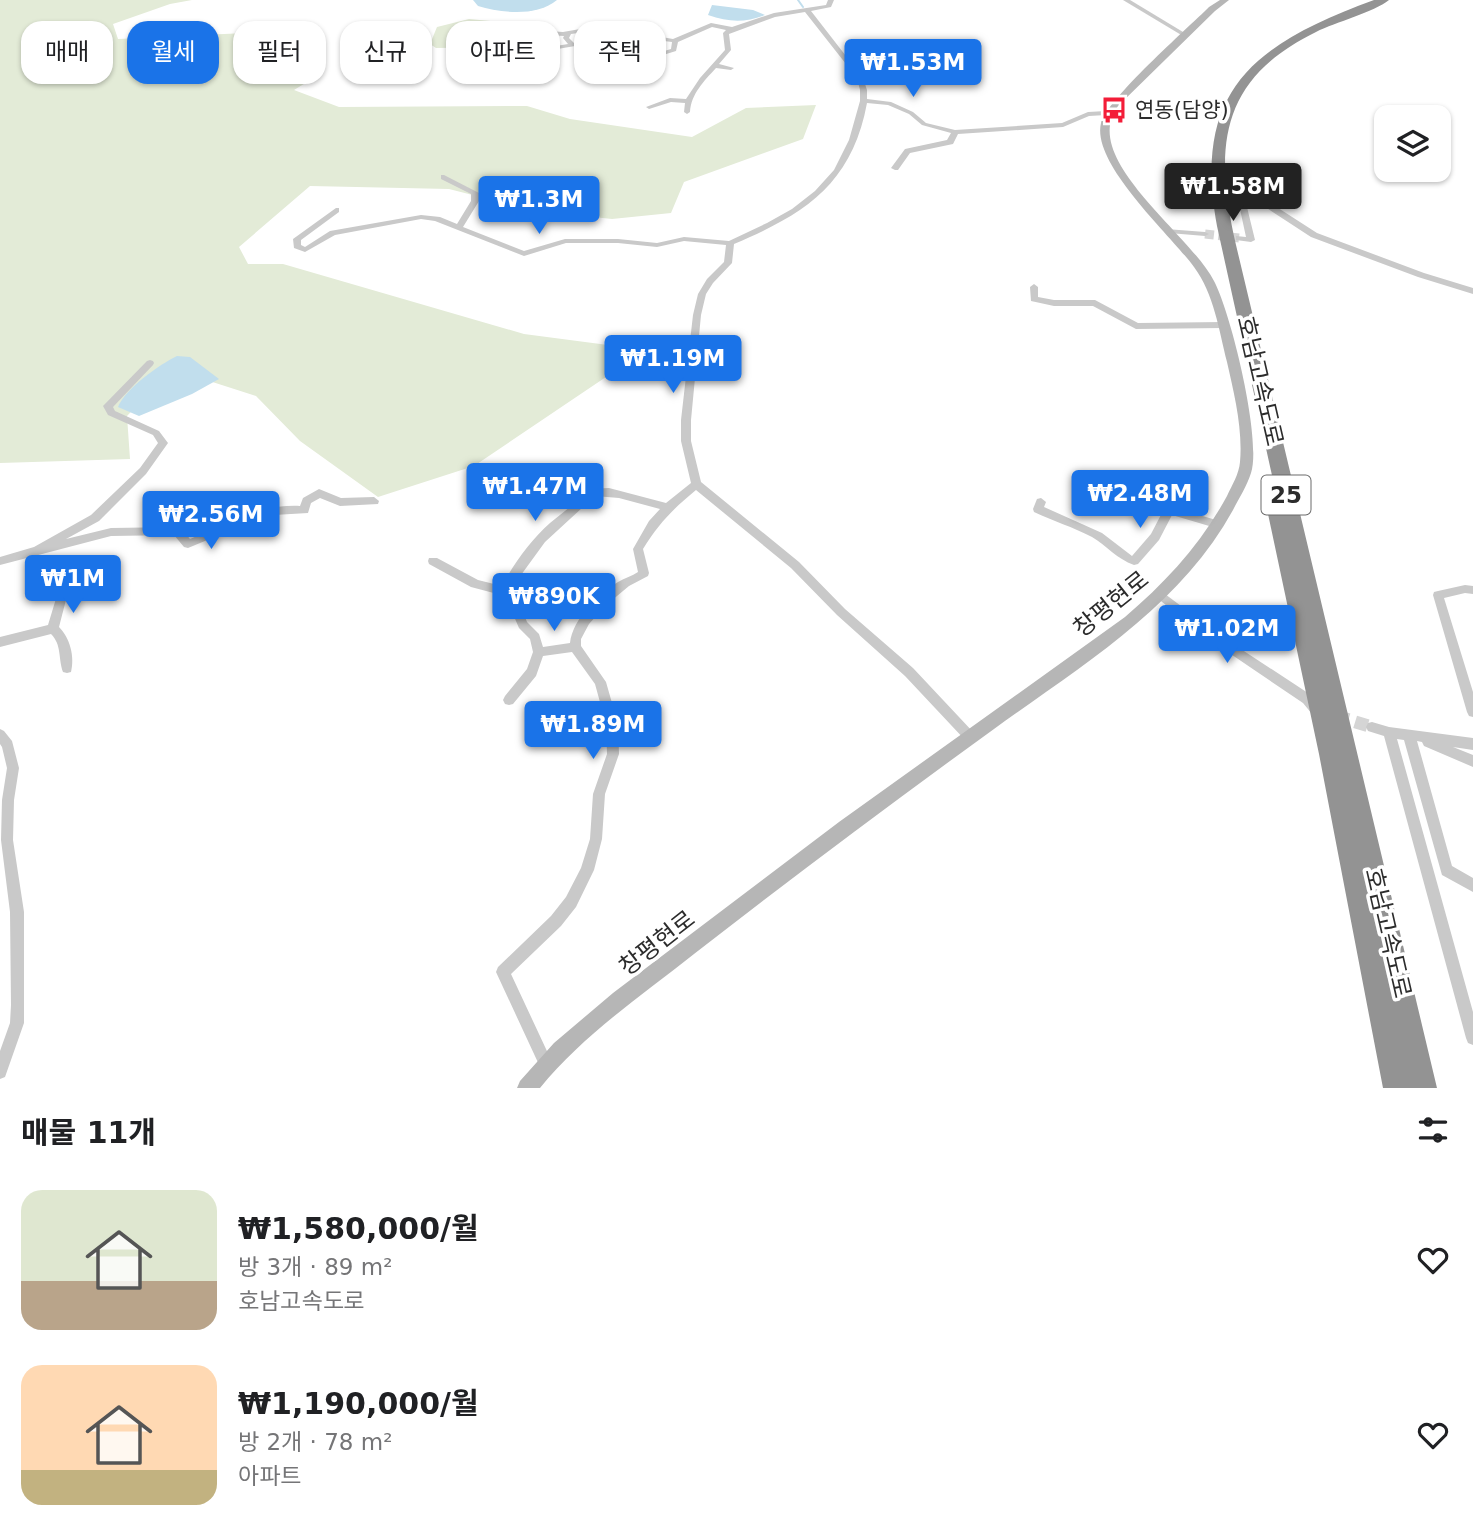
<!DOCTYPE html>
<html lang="ko">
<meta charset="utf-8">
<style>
:root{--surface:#fff;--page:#f2f2f2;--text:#202124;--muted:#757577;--accent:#1a73e8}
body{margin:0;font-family:"DejaVu Sans","Noto Sans KR",sans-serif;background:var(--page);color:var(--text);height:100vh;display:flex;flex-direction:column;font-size:26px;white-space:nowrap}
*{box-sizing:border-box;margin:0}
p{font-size:23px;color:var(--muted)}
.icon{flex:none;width:38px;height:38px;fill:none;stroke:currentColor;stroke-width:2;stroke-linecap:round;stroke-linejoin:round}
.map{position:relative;height:1088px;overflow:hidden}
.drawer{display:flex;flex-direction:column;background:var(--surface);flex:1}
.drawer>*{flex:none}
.top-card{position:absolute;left:21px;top:21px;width:700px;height:63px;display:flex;gap:14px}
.buttons{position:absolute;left:1374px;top:105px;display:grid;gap:14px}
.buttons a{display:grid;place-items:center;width:77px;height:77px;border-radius:14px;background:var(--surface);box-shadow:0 2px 5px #0004;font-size:35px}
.price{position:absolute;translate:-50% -60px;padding:0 16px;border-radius:7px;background:var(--accent);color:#fff;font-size:23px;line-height:46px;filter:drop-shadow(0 2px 4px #0008)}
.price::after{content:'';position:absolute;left:50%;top:42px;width:21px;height:16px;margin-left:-10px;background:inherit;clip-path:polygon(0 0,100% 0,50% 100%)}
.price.on{background:#222;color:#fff}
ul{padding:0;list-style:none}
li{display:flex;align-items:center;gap:21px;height:175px;padding:0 21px}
li span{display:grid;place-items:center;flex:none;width:196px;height:140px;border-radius:21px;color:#555}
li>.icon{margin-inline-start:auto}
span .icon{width:84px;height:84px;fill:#fffc;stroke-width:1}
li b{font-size:30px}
h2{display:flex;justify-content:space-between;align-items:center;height:84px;padding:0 21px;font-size:30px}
.pill{padding:0 24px;border-radius:21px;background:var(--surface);box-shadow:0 2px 5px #0004;font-size:24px;line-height:63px}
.pill.on{background:var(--accent);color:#fff}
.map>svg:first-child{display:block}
</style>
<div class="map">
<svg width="1473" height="1088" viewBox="0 0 1473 1088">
<rect width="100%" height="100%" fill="#fff"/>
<g fill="#e3ebd7">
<path d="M0,0H192L170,4L113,24L118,39L269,32L312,79L294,90L339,107L527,106L570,119L692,137L746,108L816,105L803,139L684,182L671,213L612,219L536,211L449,189L310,186L239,247L248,264H283L524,334L646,350L474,466L378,497L300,441L256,396L172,369L127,416L130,459L0,463Z"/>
<path d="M469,19L523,24L532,32L502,38L505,47L436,48L430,44L437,27Z"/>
</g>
<g fill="#c1deed">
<path d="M473,0H557C537,17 501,13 478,6Z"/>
<path d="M712,5L753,10L765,15C744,23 729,22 708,15Z"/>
<path d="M177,356L190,357L219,379L192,394L139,416L118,407C125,389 160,364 177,356Z"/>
</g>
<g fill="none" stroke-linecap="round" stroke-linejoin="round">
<path stroke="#c1deed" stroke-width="2" d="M798,0L803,7"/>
<path stroke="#d5d5d5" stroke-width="9" stroke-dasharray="9 4.5" stroke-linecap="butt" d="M1205,234L1239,238"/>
<path stroke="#d5d5d5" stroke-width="13" stroke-dasharray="13 7" stroke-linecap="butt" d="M1336,716L1372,727"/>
<g fill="#c9c9c9" fill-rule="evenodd">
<path d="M828,0H834L831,7L811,11L863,78L867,90V99L891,102L913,112L926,123L955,130L1062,123L1088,112L1106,111L1109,113L1106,115L1089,116L1063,127L958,134L953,144L910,153L898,170H895L891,168L905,149L947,140L951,133L922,125L909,114L888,105L867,103C852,184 805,214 734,244L732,263L713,283L706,294L701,315L691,420V441L701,482L799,562L845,609L913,668L974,733L976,737L974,741L970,743L966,741L905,676L837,615L791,568L696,490C673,509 659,523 643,549L649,573L648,576L629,586L605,606L589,624L581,639V646L606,682L618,724L619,754L605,794L602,839L594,870L576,907L561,926L511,974L553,1064L551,1069L546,1071L541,1069L496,972L498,967L551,916L566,897L581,868L590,839L593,794L607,754L606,724L595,684L572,652L543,656L536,676L513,704L509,705L505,704L503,700L505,696L527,669L533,652L530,639L519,628L505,596L471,587L429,564L428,561L429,558H437L478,580L502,586C514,563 531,540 550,523C563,512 577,503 588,489L609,488L666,503L691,483L681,441V420L693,315L698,294L707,279L724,262L726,245L684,241L657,247L618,243H566L524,256L435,221L421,219L335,235L305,252L294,248L293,239L336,208H339V212L301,240V245L305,247L330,231L421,215L440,217L457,224L471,201V194L441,179V175H444L479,193V201L463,227L524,251L565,239H618L657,243L684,237L729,241L767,223L792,209L815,191L834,170L849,140L860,101V90L857,78L805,12L775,17L729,34L731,50L719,64L734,68L731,70L716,68C704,81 691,94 690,112L687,114L684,112L685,103L671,102L649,109L646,107L670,98L686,99L700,78L725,50L723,33L726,30L712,27L678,42L676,51L637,63L635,62V60L671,49L672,42L656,40H610L596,34L586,32L571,34L569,38L575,44V46L540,52L537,50L538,49L568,44L563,38L564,36L532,34L529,32L532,30L563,32L586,28L600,31L611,36H656L673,39L711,23L732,27L774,13L826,5ZM595,496L619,498L660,509L649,521L633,549L638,572C632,576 625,578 618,582C598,595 573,618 570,643L543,647L539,634L527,622L513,586L545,542Z"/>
<path d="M1123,0H1130L1188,35L1183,36Z"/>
<path d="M1239,198L1264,199L1317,233L1424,273L1473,288V294L1418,277L1311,237L1259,203H1246L1255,240L1251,242L1236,240V236L1246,237L1238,200Z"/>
<path d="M1166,229L1205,232L1209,234L1205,236L1169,233H1166Z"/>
<path d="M1034,284L1038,287V297L1054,300H1095L1138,323L1223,322L1227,325L1223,328L1136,329L1093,306H1054L1031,301L1030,287Z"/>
<path d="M150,360L153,361L154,363L153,365L113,407L115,411L159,431L168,443L146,474L99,521L66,539L111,528L177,527L181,528L190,539C226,524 260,504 300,506L303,498L319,489L341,498L374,497L379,501L378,504L340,506L320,498L311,503L308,513L274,515L260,518L188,548L184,547L174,535L111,536L0,565V557L34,547L91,515L140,468L158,443L153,435L108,415L103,406L147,361Z"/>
<path d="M1041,498L1046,502L1044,507L1102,533L1132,556L1151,534L1165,507L1169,506L1216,520L1221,524L1216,528L1172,515L1159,540L1138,564L1134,565C1117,559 1107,546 1092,537C1073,527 1053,521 1034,512L1033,509L1037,499Z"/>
<path d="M1465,585L1473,586V594L1465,593L1444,598L1473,692V717L1469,716L1467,712L1433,595L1434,592L1438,591Z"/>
<path d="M63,588L67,589L68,592L59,627C70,638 75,657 71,672L67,673L63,672C58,658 62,645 51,634L0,647V637L48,625L58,592L59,589Z"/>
<path d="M1161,591L1221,636L1311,695L1322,710L1320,714L1316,715L1312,714L1303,703L1213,642L1157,598L1156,595L1157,592Z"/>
<path d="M1372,722L1389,727L1473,738V750L1453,747L1473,755V767L1424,746L1422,742L1417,741L1452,866L1473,878V892L1442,875L1404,740L1397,739L1473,1012V1045L1468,1043L1466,1038L1384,736L1368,731L1366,727L1368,723Z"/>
<path d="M0,729L4,731L12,741L19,768L14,800L13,840L24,912V1023L5,1077L0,1079V1051L10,1023L11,1005L10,912L1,840L2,800L7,768L2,747L0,744Z"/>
</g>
<path fill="#b6b6b6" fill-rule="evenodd" d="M1220,0H1229L1215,11L1118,106C1115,111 1110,119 1110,125C1103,175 1192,238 1214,281C1231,313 1262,440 1251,473C1247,486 1239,498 1233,510C1179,608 1082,665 994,729C893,802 793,877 694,954C641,996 583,1035 540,1088H517L520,1081L554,1043L613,993L839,822L1125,617C1166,582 1201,544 1227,496C1232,485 1239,474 1240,462C1243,429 1234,393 1227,362C1219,330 1214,294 1194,267C1171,235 1091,164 1101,123C1107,99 1187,29 1209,7Z"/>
<path fill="#939393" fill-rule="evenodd" d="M1374,0H1389C1374,12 1336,22 1316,32C1218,80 1214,149 1236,245L1437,1088H1383L1319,754L1264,495L1266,490L1275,489L1217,226C1192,89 1255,44 1374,0Z"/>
</g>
<defs>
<g id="bus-bare" transform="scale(2.1)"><path d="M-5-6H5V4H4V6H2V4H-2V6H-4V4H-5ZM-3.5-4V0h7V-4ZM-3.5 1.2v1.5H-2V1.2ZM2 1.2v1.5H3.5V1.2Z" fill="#f31d38" stroke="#fff" stroke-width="2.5" paint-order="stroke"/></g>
</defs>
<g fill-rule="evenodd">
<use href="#bus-bare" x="1114" y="110"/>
</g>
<g text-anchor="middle" stroke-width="7" stroke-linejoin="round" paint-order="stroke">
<g font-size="21" fill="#2c2c2c" stroke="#fff" text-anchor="start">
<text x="1135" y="117">연동(담양)</text>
</g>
<rect fill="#fff" stroke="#6b6b6b" stroke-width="2" x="1261.5" y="475.5" width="49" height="39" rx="5"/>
<g font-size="23" font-weight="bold" fill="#2c2c2c">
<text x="1286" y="503">25</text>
</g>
<g font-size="24" fill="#2c2c2c" stroke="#fff">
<text transform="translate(1260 381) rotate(77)" y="8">호남고속도로</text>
<text transform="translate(1111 604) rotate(-39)" y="8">창평현로</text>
<text transform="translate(1388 933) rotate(77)" y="8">호남고속도로</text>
<text transform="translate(657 943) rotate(-38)" y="8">창평현로</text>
</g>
</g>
</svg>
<div class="buttons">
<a><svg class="icon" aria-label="layers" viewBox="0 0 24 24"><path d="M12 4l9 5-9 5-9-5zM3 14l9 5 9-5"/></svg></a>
</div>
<b class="price" style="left:913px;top:99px">₩1.53M</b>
<b class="price on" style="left:1233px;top:223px">₩1.58M</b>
<b class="price" style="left:539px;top:236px">₩1.3M</b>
<b class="price" style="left:673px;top:395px">₩1.19M</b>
<b class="price" style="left:535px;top:523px">₩1.47M</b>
<b class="price" style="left:1140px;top:530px">₩2.48M</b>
<b class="price" style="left:211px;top:551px">₩2.56M</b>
<b class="price" style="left:73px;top:615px">₩1M</b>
<b class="price" style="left:554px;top:633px">₩890K</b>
<b class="price" style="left:1227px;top:665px">₩1.02M</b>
<b class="price" style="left:593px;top:761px">₩1.89M</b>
<div class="top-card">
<a class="pill">매매</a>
<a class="pill on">월세</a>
<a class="pill">필터</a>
<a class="pill">신규</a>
<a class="pill">아파트</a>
<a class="pill">주택</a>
</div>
</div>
<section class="drawer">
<h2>매물 11개<svg class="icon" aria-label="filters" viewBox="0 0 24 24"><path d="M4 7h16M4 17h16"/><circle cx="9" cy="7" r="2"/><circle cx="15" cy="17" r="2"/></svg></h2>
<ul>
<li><span style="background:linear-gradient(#dfe7d0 65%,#b9a48a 0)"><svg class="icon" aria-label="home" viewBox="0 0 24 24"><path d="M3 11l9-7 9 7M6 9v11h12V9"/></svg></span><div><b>₩1,580,000/월</b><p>방 3개 · 89 m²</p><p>호남고속도로</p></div><svg class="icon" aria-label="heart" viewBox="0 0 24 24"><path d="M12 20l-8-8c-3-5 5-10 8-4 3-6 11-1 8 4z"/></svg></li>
<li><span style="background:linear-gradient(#ffd9b3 75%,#c2b280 0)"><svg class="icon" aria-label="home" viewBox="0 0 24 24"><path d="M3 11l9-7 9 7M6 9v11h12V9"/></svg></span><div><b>₩1,190,000/월</b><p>방 2개 · 78 m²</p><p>아파트</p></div><svg class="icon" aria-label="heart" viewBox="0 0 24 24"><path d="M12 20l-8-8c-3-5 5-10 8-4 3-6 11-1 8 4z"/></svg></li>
</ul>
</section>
